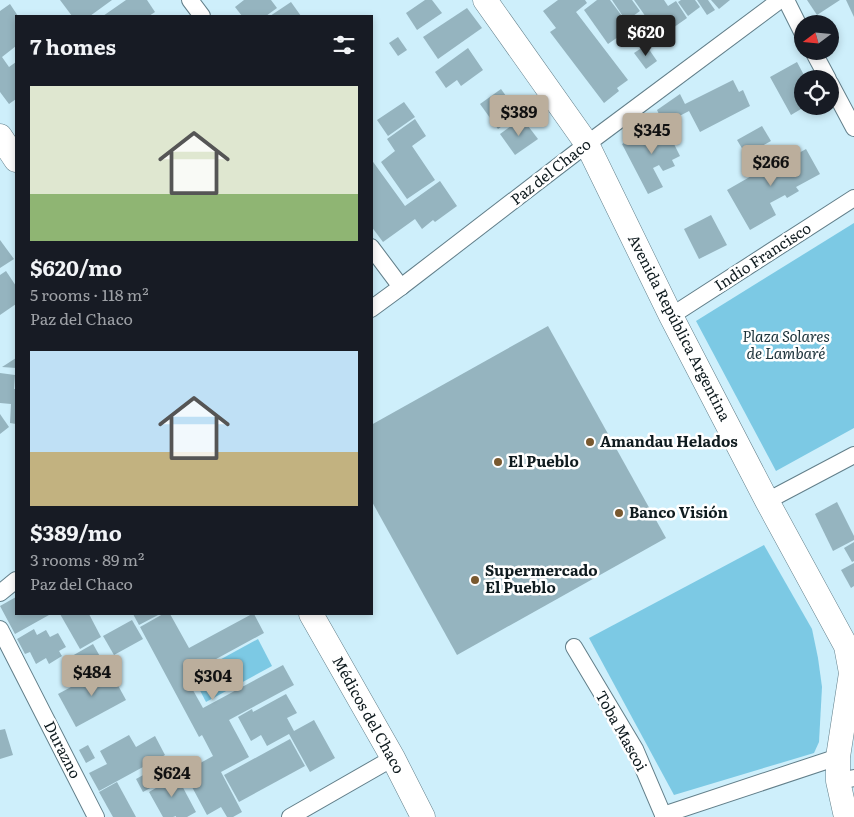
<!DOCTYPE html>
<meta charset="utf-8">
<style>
:root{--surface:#171b24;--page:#242831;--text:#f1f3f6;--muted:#9ea1a6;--accent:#bbae9c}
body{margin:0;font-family:Literata,serif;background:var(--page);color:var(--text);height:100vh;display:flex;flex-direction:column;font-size:19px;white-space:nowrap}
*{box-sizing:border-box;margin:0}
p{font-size:16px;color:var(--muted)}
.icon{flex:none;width:28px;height:28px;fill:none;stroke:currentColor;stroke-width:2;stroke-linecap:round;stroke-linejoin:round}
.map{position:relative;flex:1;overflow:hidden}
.drawer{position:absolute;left:15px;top:15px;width:358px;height:600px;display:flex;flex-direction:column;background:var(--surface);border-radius:0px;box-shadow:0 2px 8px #0003}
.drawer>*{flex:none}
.needle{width:32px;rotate:254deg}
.tools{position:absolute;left:794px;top:15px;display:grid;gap:10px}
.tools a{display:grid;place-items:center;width:45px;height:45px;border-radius:50%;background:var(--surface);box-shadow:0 2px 8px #0003;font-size:25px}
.price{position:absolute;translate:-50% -42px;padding:0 11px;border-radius:5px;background:var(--accent);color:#111;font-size:16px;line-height:32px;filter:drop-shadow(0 1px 2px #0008)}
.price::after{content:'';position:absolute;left:50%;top:30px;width:15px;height:11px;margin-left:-8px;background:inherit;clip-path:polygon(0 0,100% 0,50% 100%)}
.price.selected{background:#222;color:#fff}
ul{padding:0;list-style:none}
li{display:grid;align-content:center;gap:10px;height:265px;padding:0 15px}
li span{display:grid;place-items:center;height:155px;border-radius:0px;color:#555}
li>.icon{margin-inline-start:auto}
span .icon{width:90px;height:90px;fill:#fffc;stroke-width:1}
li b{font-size:21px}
h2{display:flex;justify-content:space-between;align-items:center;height:60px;padding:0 15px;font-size:21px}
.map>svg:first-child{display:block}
</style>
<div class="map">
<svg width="854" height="817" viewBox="0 0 854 817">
<rect width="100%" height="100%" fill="#ceeffb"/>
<g fill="#7cc9e4">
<path d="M854,223V428L776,471L696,321Z"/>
<path d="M764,545L812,629L818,658L822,687L819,742L814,753L674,795L589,638Z"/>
<path d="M258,639L272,666L206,702L192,675Z"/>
</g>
<g fill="#95b4bf">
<path d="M60,0H112L90,16H72Z"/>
<path d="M126,0H147L155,12L149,16H103Z"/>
<path d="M244,0H271L277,8L266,16H242L235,7Z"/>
<path d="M425,0H432L442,13L417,30L406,13Z"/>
<path d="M558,0H585L587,3L576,12L628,80L617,88L619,91L604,103L550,32L556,28L543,11Z"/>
<path d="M597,0H610L631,28L608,44L584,10Z"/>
<path d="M612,0H632L640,11L626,21Z"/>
<path d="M634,0H664L668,6L676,1L687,18L660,37Z"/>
<path d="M681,0H695L700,7L688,16L678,2Z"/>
<path d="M697,0H708L715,10L707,15Z"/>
<path d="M711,0H730L719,9Z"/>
<path d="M807,0H840L817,15Z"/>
<path d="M846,0H854V17Z"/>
<path d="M291,2L301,16H270Z"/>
<path d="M10,4L18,16H16V46L2,57L9,67L16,62V99L9,104L0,92V11Z"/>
<path d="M467,8L482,28L438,59L423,37Z"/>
<path d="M398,37L407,50L398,56L389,43Z"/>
<path d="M646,45L657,61L646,69L634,53Z"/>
<path d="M468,48L483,70L461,86L457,80L446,88L435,72Z"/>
<path d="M797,62L806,79H802V106H806L791,115L770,77Z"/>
<path d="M733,80L739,92L743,90L750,106L700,132L689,111L664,124L657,110L680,94L685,104Z"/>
<path d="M501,89L519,114L498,129L480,104Z"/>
<path d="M404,102L415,117L388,136L377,120Z"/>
<path d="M522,118L538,139L515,155L500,134Z"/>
<path d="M415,119L426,136L412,146L435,180L407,199L381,162L395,151L387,139Z"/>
<path d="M661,124L665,126L680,156L672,160L675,166L663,171L659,165L653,168L663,187L648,194L622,144Z"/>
<path d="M762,126L771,141L746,155L737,140Z"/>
<path d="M806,149L820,174L796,187L799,191L787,198L785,195L770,203L776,215L750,230L727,190L781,159L783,162Z"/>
<path d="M371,159L405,206L440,181L457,206L435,222L433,220L422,229L415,219L383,242L371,226Z"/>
<path d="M711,215L727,245L699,259L684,229Z"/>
<path d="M0,240L14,259L0,268Z"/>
<path d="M6,271L16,286V304L0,315V275Z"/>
<path d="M548,326L666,538L457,655L371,500V425Z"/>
<path d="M16,358V368L2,367Z"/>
<path d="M0,373L15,375L14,389H16V424L10,423L11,404L0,403Z"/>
<path d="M0,414L9,427L0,434Z"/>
<path d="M837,502L854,536V540L833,551L815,514Z"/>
<path d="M854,542V561L852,562L844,548Z"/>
<path d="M854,563V586L851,588L841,570Z"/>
<path d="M16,597V614H49V615L15,634L0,606Z"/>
<path d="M60,614H89L101,637L80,649Z"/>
<path d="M133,614H160L139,625Z"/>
<path d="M163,614H170L189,648L252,614H254L264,633L185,676L203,708L283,665L294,685L229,720L249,757L221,772L242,812L233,817H227L221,807L207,815L184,772L213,756L202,735L199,737L140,627Z"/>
<path d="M132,620L143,639L114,655L103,636Z"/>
<path d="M34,629L37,635L46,630L50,637L58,633L66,647L59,651L62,656L49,664L46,658L36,664L30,652L25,654L17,639Z"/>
<path d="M93,644L106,667L84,679L72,656Z"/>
<path d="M108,667L126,700L76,727L58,694Z"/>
<path d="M286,694L297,713L287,718L294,731L314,720L335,758L310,772L289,734L267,746L261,735L251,741L238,717L252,709L253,712Z"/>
<path d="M5,729L13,755L0,759V730Z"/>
<path d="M129,735L136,747L155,736L165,755L99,791L89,773L107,764L100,751Z"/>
<path d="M290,739L305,766L239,802L224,775Z"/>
<path d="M88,745L95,758L86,763L79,750Z"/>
<path d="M172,767L196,812L187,817H176V816L173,817H163L149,792L168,781L164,772Z"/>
<path d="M145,774L152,787L143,792L136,779Z"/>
<path d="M117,782L136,817H113L99,792Z"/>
</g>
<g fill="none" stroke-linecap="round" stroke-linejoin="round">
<g stroke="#627f8a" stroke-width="18">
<g id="street">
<path d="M190,0L202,16"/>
<path d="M786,0L802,32"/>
<path d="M813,51L828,79"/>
<path d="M830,83L854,128"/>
<path d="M371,247L401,287"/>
<path d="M371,309L401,287L587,144L780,0"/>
<path d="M671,316L854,198"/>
<path d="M767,501L854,455"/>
<path d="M0,593L16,580"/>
<path d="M0,629L96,817"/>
<path d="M574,647L635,749L664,817"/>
<path d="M838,781L854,778"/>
<path d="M663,815L838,757"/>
<path d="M290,817L393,758"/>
</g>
</g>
<g stroke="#627f8a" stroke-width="25">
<g id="secondary">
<path d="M485,0L587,144L671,316L767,501L846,646L851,673L838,757V781L846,817"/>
<path d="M0,136L16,160"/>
<path d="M311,614L393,758L423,817"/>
</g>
</g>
<use href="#street" stroke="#fff" stroke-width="16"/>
<use href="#secondary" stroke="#fff" stroke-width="24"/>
</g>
<g fill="#79592f" stroke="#fff" stroke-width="2">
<circle cx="590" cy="442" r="5"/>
<circle cx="498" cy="462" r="5"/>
<circle cx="619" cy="513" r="5"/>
<circle cx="475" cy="580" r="5"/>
</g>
<g text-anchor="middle" stroke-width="5" stroke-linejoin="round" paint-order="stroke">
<g font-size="15" fill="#0f1b1f" stroke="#fff">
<text transform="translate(551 172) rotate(-38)" y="5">Paz del Chaco</text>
<text transform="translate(763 257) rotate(-33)" y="5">Indio Francisco</text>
<text transform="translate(679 328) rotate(63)" y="5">Avenida República Argentina</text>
<text transform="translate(368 715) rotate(61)" y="5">Médicos del Chaco</text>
<text transform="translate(621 731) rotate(61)" y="5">Toba Mascoi</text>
<text transform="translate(62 750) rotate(63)" y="5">Durazno</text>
</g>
<g font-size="15" font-style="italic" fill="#1b3139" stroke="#fff">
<text x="786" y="342">Plaza Solares<tspan x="786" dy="17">de Lambaré</tspan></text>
</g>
<g font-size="15" font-weight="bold" fill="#0f1b1f" stroke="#fff" text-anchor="start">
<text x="600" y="447">Amandau Helados</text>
<text x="508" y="467">El Pueblo</text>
<text x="629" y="518">Banco Visión</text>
<text x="485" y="576">Supermercado<tspan x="485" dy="17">El Pueblo</tspan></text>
</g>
</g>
</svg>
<div class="tools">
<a><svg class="needle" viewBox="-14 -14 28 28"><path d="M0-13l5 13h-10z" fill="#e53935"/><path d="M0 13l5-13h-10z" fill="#9ea1a6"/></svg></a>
<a><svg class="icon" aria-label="locate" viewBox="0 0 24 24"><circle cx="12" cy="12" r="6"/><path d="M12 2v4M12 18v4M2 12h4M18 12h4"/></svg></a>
</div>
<b class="price selected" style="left:646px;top:57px">$620</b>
<b class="price" style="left:519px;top:137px">$389</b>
<b class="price" style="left:652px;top:155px">$345</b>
<b class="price" style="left:771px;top:187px">$266</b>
<b class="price" style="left:92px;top:697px">$484</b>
<b class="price" style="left:213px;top:701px">$304</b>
<b class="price" style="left:172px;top:798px">$624</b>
<section class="drawer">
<h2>7 homes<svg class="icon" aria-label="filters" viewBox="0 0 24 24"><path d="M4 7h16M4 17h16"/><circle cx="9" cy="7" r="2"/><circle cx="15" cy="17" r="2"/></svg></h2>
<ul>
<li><span style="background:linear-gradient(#dfe7d0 70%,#8fb573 0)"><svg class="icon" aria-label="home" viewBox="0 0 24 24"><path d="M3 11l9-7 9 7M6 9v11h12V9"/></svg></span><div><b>$620/mo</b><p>5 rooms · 118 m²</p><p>Paz del Chaco</p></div></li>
<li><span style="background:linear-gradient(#bfe0f5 65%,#c2b280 0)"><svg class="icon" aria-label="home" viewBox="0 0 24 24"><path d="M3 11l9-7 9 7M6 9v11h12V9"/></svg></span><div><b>$389/mo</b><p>3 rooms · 89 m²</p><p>Paz del Chaco</p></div></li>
</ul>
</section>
</div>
